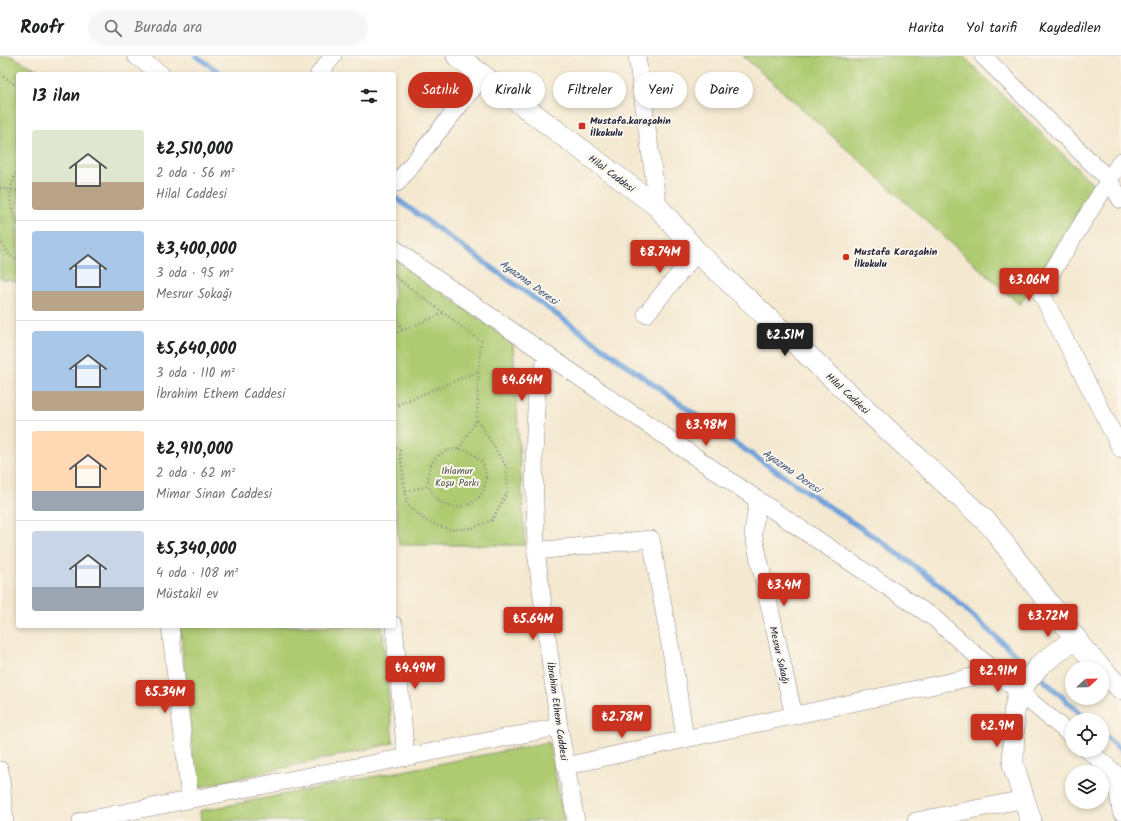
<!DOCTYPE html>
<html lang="tr">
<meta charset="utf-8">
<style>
:root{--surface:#fff;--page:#f6f6f6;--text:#202124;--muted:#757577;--line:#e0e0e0;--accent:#c8321e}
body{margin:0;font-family:Kalam,sans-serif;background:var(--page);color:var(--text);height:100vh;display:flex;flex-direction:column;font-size:15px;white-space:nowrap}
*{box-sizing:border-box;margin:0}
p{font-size:13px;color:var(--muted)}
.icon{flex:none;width:22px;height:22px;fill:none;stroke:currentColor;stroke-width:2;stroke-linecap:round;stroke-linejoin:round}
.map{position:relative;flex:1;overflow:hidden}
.panel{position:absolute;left:16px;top:16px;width:380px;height:556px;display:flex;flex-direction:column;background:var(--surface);border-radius:4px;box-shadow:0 2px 6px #0003}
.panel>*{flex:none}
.hud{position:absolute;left:408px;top:16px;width:380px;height:36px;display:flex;gap:8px}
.needle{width:26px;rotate:68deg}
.tools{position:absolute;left:1065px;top:605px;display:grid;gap:8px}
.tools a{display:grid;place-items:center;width:44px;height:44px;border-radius:50%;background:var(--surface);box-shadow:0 2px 6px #0003;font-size:20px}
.price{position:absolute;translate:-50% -34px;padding:0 9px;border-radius:4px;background:var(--accent);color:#fff;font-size:13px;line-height:26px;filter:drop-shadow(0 1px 2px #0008)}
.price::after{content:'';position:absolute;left:50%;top:24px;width:12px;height:9px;margin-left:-6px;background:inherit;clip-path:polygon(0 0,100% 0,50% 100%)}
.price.selected{background:#222;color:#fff}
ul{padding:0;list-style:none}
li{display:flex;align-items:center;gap:12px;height:100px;padding:0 16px}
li+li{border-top:1px solid var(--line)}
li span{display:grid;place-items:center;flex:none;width:112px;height:80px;border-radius:4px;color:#555}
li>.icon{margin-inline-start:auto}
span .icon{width:48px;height:48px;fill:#fffc;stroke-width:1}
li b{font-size:17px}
h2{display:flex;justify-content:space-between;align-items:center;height:48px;padding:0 16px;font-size:17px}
.chip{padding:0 14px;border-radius:18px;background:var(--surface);box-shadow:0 2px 6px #0003;font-size:14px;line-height:36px}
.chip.selected{background:var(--accent);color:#fff}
header{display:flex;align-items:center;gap:24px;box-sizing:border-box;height:56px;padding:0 20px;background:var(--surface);border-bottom:1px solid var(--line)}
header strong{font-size:19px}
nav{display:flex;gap:22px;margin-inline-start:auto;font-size:14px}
.search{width:280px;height:36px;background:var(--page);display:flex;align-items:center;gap:10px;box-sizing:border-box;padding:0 14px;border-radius:22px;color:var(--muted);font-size:15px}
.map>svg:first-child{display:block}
</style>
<header>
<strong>Roofr</strong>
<div class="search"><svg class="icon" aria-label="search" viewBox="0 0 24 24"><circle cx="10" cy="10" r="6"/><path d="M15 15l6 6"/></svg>Burada ara</div>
<nav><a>Harita</a><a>Yol tarifi</a><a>Kaydedilen</a></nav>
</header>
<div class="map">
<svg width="1121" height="765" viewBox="0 0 1121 765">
<rect width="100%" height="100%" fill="#fbf7ec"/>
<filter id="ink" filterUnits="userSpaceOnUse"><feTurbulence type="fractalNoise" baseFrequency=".025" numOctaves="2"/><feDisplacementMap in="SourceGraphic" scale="8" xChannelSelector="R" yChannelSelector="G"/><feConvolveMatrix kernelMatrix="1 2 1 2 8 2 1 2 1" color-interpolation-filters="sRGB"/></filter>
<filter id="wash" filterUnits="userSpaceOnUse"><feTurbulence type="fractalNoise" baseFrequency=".012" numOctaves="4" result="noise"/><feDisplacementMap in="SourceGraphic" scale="16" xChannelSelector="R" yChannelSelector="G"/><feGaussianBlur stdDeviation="0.9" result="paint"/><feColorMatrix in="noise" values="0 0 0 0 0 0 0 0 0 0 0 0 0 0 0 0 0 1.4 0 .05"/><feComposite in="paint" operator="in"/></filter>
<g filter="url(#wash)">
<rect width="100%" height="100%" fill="#f4e8d0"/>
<g fill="#aecb72" stroke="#687656">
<path d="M0,0H11L46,18H18V226L0,223Z"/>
<path d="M743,0H963L1095,130L1020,249Z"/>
<path d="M394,202L513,287L525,489H399L394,432Z"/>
<path d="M180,570H382L393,687L196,732Z"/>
<path d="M549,686L564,765H201L200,755Z"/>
</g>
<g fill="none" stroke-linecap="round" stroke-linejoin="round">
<g stroke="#6ea1d9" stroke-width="5.5">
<path d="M196,0L222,18"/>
<path d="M394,141L729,383L886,489L936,526L1031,613"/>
<path d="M1038,619L1088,664"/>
<path d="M1102,677L1121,694"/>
</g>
</g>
</g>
<g filter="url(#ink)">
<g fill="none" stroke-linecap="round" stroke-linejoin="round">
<g stroke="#8b8586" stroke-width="18">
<g id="minor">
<path d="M136,0L161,18"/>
<path d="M637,0L658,151"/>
<path d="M983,0L1109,124L1121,144"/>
<path d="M319,18L333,0"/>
<path d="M1121,105L1040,235L1121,393"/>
<path d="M397,127L483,20"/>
<path d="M394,192L419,211L758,444L934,562L995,616L1072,680"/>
<path d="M646,258L697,196"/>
<path d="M548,300L537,330L534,401L536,495L559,671L576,765"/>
<path d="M758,444L753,477L794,660"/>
<path d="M536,495L651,483L676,622L685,683L995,616"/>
<path d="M394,569L406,701"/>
<path d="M170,570L190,743"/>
<path d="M1088,694L1115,717L1121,756"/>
<path d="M566,710L685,683"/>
<path d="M0,714L5,765"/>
<path d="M81,765L559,671"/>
<path d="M916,765L1024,743"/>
</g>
</g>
<g stroke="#8b8586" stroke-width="22">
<g id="tertiary">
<path d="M457,0L658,151L697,196L990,469L1084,594L1101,612"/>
<path d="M1102,613L1121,633"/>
<path d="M1031,765L1013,708L1014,657L1019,635L1040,609L1076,582"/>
</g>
</g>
<g stroke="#8b8586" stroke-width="2.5" stroke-dasharray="1 3" stroke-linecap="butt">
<path d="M0,18L18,31"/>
<path d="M18,114C8,129 8,153 18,168"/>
<path d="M0,132L18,135"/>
<path d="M0,184L10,200L18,204"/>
<path d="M394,220L481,285L478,326L477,363L507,412V437L492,464L472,472L450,474L426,465L407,448L400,395L394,390"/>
<path d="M394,254L402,275"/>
<path d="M394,278L444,257"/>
<path d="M394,350L479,315"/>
<circle cx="457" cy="422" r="29"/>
<path d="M459,393L477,363"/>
<path d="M406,435L429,430"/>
</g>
<use href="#minor" stroke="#fff" stroke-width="17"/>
<use href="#tertiary" stroke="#fff" stroke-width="21"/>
</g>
</g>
<g fill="#c8321e" stroke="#fbf7ec" stroke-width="1.5">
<rect x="578" y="66" width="8" height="8" rx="2"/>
<circle cx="846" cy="201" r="4"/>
</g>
<g text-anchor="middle" stroke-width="4" stroke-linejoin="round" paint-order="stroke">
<g font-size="10" font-weight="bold" fill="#22223b" stroke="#fbf7ec" text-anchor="start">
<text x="590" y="68">Mustafa.karaşahin<tspan x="590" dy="12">İlkokulu</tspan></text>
<text x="854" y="199">Mustafa Karaşahin<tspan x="854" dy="12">İlkokulu</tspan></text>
</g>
<g font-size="10" fill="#22223b" stroke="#fbf7ec">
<text transform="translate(612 117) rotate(37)" y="4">Hilal Caddesi</text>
<text transform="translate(848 337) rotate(43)" y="4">Hilal Caddesi</text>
<text transform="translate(780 599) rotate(77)" y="4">Mesrur Sokağı</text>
<text transform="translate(558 655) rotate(82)" y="4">İbrahim Ethem Caddesi</text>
</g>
<g font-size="10" fill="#4c554c" stroke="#fbf7ec">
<text x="457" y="418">Ihlamur<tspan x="457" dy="12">Koşu Parkı</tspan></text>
</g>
<g font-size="11" font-style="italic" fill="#40557a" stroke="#fbf7ec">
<text transform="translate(529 226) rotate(36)" y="4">Ayazma Deresi</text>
<text transform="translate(792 415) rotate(35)" y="4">Ayazma Deresi</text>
</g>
</g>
</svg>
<div class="tools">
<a><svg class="needle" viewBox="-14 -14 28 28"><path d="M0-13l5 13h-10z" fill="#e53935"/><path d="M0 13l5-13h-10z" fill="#757577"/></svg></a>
<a><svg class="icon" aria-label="locate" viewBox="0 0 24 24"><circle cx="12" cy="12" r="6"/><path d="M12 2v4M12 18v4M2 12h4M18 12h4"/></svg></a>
<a><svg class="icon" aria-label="layers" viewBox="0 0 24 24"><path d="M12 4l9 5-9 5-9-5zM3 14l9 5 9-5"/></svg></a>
</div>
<b class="price" style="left:660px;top:218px">₺8.74M</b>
<b class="price" style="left:1029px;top:246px">₺3.06M</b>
<b class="price selected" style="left:785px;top:301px">₺2.51M</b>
<b class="price" style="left:522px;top:346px">₺4.64M</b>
<b class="price" style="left:706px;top:391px">₺3.98M</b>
<b class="price" style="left:784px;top:551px">₺3.4M</b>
<b class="price" style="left:1048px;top:582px">₺3.72M</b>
<b class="price" style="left:533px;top:585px">₺5.64M</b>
<b class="price" style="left:415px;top:634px">₺4.49M</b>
<b class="price" style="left:998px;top:637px">₺2.91M</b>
<b class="price" style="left:165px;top:658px">₺5.34M</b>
<b class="price" style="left:622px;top:683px">₺2.78M</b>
<b class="price" style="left:997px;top:692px">₺2.9M</b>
<div class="hud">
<a class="chip selected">Satılık</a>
<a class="chip">Kiralık</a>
<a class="chip">Filtreler</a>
<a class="chip">Yeni</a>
<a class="chip">Daire</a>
</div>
<section class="panel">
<h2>13 ilan<svg class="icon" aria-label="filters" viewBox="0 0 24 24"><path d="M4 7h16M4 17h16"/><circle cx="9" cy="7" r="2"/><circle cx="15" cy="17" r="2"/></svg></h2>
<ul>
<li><span style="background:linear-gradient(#dfe7d0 65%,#b9a48a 0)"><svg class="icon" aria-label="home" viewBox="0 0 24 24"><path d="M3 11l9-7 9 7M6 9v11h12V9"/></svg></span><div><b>₺2,510,000</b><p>2 oda · 56 m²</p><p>Hilal Caddesi</p></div></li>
<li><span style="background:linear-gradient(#a9c7e8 75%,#b9a48a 0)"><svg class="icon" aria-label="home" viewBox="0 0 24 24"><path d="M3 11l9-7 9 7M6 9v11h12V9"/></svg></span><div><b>₺3,400,000</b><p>3 oda · 95 m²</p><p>Mesrur Sokağı</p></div></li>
<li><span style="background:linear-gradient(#a9c7e8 75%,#b9a48a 0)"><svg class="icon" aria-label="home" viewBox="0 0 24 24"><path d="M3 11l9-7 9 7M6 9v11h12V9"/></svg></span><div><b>₺5,640,000</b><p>3 oda · 110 m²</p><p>İbrahim Ethem Caddesi</p></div></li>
<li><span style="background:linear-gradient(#ffd9b3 75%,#9aa5b1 0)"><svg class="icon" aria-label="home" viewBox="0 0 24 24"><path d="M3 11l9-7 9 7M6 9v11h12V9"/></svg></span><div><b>₺2,910,000</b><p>2 oda · 62 m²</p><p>Mimar Sinan Caddesi</p></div></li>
<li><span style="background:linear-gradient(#c9d6e8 70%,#9aa5b1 0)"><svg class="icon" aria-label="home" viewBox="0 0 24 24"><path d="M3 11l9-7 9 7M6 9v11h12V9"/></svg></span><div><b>₺5,340,000</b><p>4 oda · 108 m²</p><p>Müstakil ev</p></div></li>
</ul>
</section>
</div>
